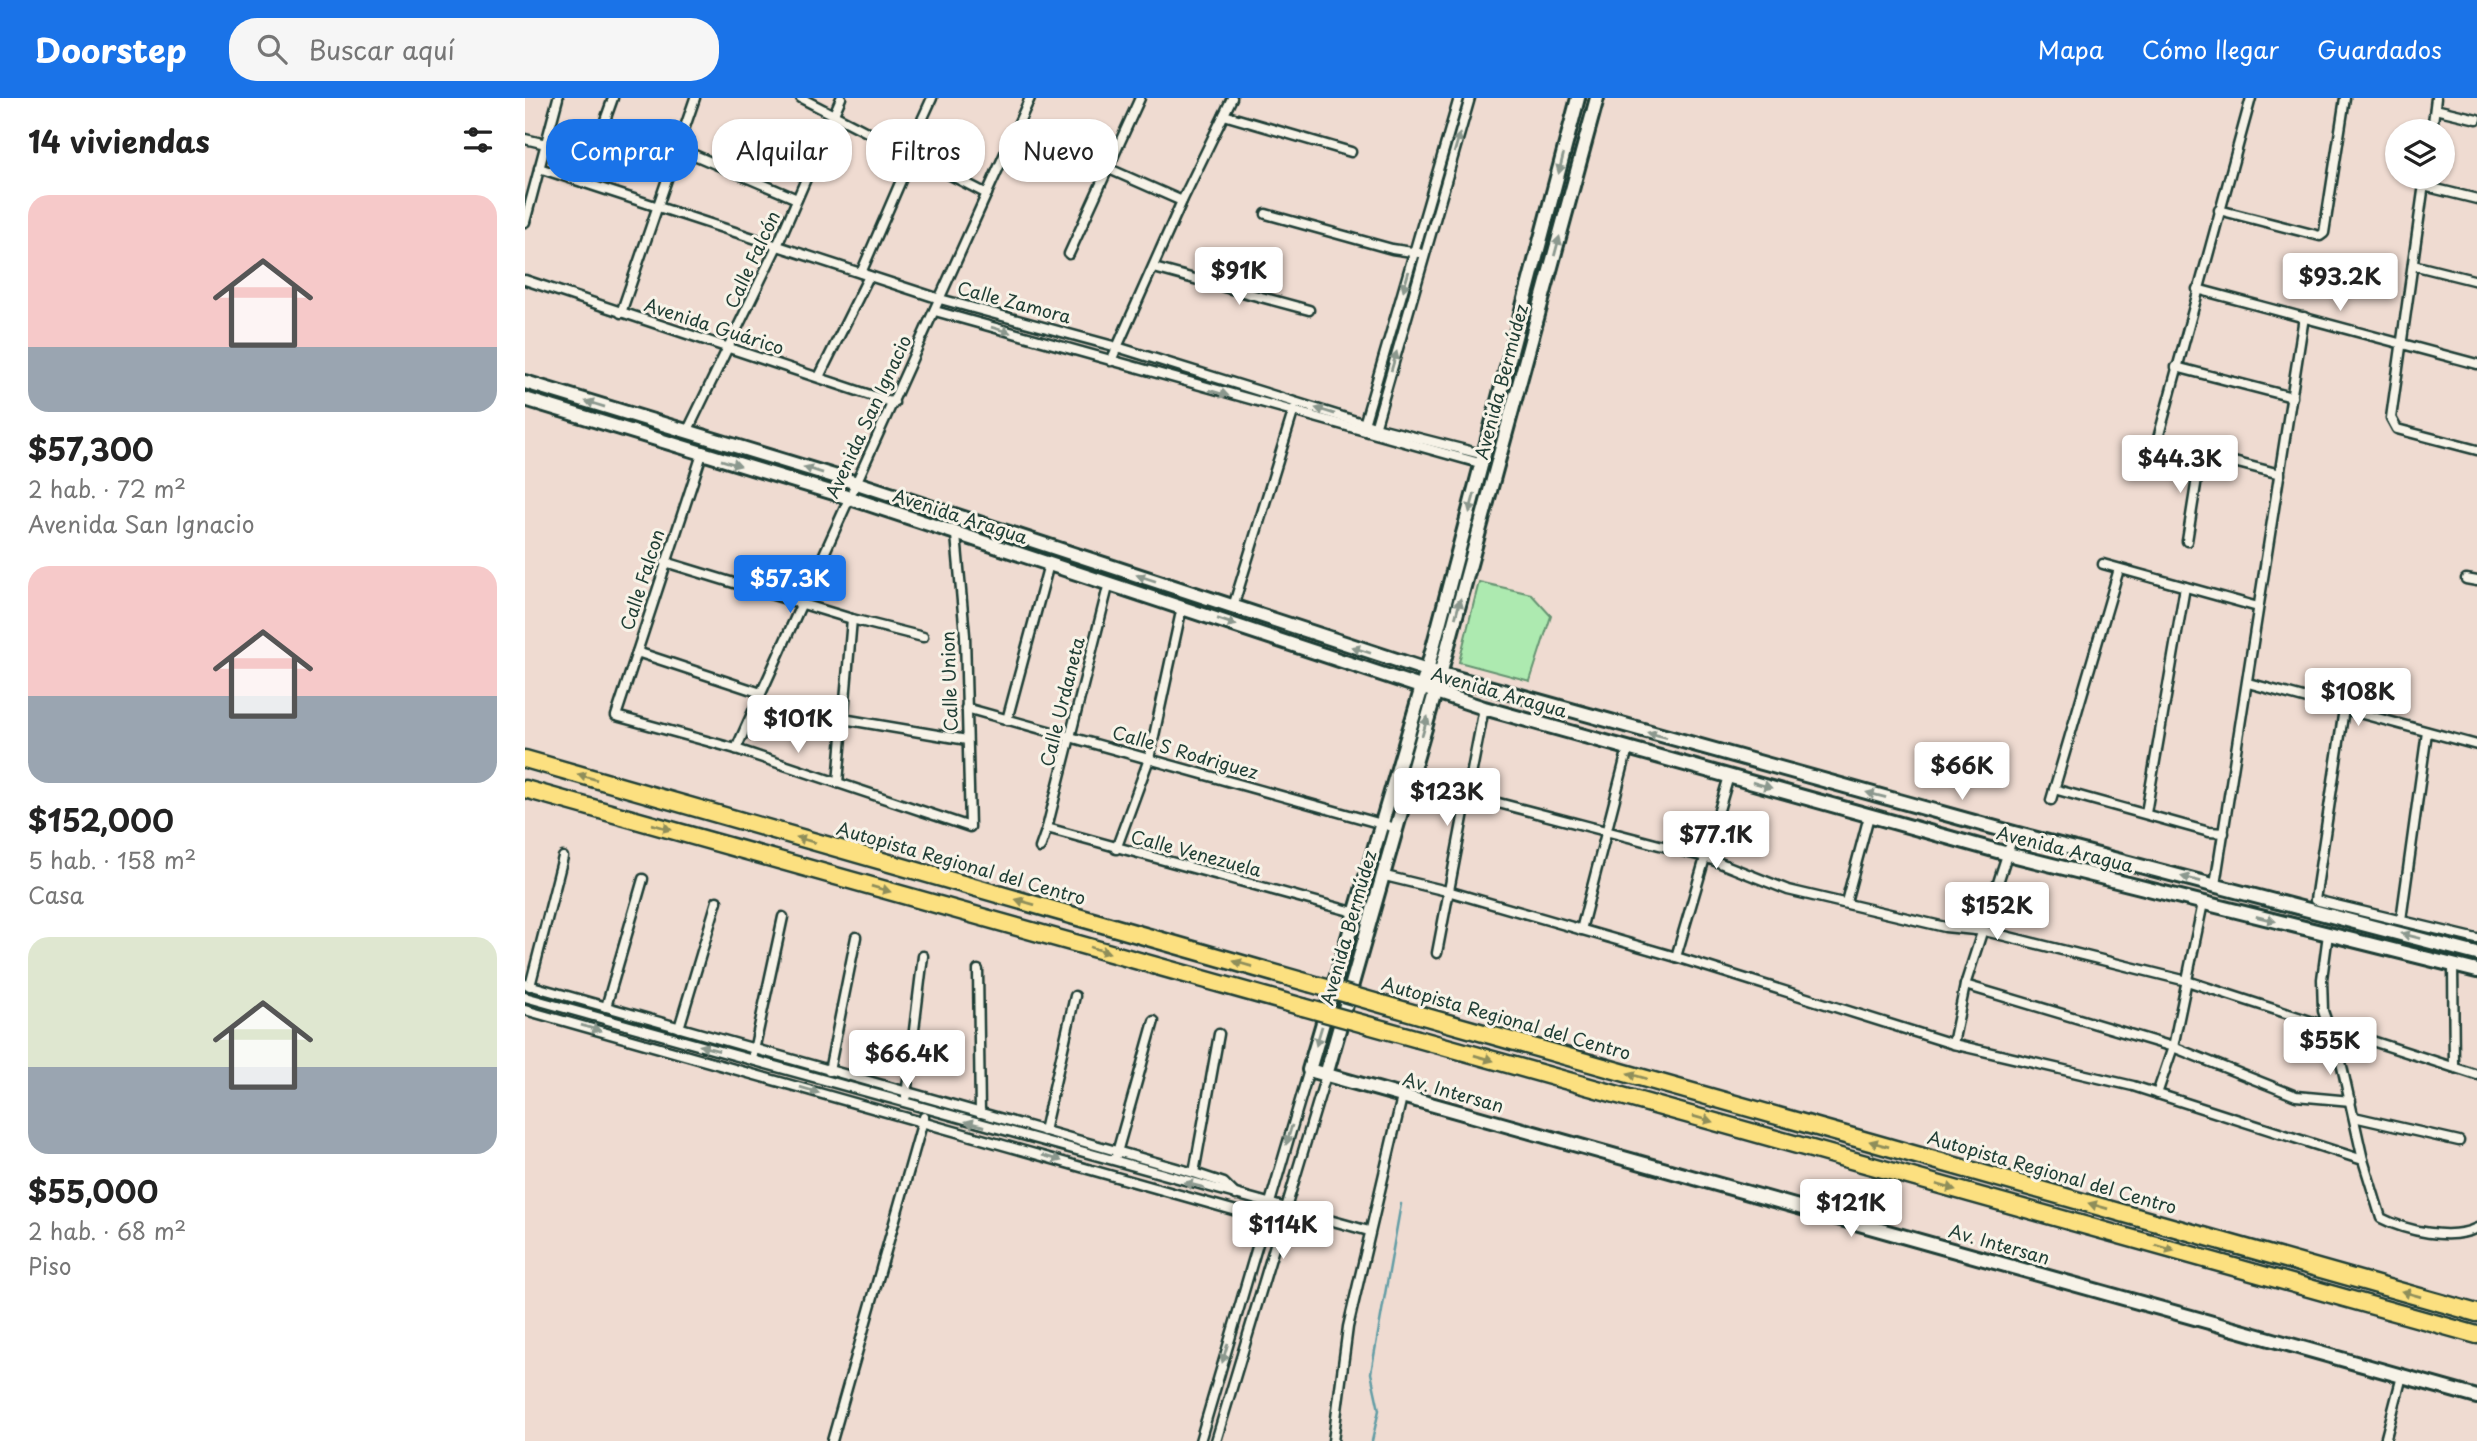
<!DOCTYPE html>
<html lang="es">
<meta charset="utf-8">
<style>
:root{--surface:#fff;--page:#f6f6f6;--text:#222;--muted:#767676;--accent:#1a73e8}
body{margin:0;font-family:"Playpen Sans",sans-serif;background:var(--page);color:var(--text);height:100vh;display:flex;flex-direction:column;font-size:26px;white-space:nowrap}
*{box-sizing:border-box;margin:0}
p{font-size:23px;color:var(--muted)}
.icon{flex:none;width:38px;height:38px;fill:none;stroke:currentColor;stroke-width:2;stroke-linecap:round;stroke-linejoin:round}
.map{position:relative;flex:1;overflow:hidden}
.sheet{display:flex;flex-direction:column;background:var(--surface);width:525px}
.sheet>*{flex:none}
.guide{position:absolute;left:21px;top:21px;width:665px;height:63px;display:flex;gap:14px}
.fabs{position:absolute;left:1860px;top:21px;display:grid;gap:14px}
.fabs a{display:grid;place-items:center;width:70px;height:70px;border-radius:50%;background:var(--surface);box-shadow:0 2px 5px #0004;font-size:35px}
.price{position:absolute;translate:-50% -60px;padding:0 16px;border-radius:7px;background:#fff;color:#222;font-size:23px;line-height:46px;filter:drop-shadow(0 2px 4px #0008)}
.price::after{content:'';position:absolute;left:50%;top:42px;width:21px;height:16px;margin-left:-10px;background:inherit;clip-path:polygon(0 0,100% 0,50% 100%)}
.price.active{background:var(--accent);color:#fff}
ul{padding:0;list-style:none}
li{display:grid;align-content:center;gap:14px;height:371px;padding:0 28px}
li span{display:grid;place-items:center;height:217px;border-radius:21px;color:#555}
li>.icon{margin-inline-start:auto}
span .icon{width:126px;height:126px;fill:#fffc;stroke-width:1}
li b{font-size:30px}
h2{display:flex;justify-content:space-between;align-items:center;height:84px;padding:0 28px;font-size:30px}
.pill{padding:0 24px;border-radius:28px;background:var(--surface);box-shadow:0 2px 5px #0004;font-size:24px;line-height:63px}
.pill.active{background:var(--accent);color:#fff}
header{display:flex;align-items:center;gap:42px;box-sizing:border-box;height:98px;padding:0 35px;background:var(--accent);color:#fff}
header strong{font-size:33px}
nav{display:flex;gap:38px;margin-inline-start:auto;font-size:24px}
.search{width:490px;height:63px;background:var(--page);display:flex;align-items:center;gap:18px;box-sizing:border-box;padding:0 24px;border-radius:28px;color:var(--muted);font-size:26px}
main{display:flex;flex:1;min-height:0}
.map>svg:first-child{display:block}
</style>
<header>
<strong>Doorstep</strong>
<div class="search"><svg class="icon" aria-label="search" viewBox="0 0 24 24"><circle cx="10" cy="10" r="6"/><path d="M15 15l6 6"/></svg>Buscar aquí</div>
<nav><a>Mapa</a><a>Cómo llegar</a><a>Guardados</a></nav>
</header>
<main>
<section class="sheet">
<h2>14 viviendas<svg class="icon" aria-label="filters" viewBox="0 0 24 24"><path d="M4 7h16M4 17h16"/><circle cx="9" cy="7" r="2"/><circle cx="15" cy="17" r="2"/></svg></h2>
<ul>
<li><span style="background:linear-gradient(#f6c9c9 70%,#9aa5b1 0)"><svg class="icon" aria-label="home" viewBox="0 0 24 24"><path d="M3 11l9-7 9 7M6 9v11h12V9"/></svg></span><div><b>$57,300</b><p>2 hab. · 72 m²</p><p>Avenida San Ignacio</p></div></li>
<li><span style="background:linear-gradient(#f6c9c9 60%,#9aa5b1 0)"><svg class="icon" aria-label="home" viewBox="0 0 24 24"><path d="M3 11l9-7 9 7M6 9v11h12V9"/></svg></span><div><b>$152,000</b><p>5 hab. · 158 m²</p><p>Casa</p></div></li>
<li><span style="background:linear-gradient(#dfe7d0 60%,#9aa5b1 0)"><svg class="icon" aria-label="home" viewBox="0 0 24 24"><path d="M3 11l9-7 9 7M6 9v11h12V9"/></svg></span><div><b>$55,000</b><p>2 hab. · 68 m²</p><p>Piso</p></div></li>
</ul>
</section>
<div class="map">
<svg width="1952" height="1343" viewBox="0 0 1952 1343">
<rect width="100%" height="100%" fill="#efdbd1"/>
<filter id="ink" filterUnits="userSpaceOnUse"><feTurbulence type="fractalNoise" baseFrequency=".0143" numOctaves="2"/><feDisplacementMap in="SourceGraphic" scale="14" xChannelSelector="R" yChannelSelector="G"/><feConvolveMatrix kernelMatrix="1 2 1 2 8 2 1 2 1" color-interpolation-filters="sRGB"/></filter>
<g filter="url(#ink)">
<path fill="#adeab0" stroke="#669472" stroke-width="2" d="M954,484L1006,496L1026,518L1005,583L934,564Z"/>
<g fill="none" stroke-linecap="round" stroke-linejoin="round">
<path stroke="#639da5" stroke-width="2.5" d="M847,1343L854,1312L846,1275L876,1106"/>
<g stroke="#1f3d34" stroke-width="13">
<g id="street">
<path d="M276,0L462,96"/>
<path d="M1726,0L1632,344L1755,376"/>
<path d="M1910,11L1952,21"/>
<path d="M699,17L826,54"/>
<path d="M491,30L657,103"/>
<path d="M1907,33L1911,0"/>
<path d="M0,41L21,46"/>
<path d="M153,50L272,101"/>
<path d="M382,55L407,0"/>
<path d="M14,70L415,201L592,249L850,329L960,357"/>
<path d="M1900,79L1866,320L1872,331L1952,352"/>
<path d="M58,84L88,0"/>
<path d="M1899,88L1952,101"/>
<path d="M1694,112L1795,138L1799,135L1820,0"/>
<path d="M741,116L867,151L894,155"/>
<path d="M0,124L33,0"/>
<path d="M544,156L615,0"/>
<path d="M1888,167L1952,183"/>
<path d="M629,170L784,212"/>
<path d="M336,175L387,57"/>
<path d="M0,182L369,305"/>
<path d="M1672,191L1952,266"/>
<path d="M410,213L958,366"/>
<path d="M96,215L170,0"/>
<path d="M586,263L657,103L707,0"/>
<path d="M1651,269L1767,299"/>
<path d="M294,279L344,178"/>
<path d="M838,330L934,0"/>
<path d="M162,334L252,148L316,0"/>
<path d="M849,334L945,0"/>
<path d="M177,356L91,618L211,651L445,729L440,537L431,437"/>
<path d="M1662,443L1676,355"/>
<path d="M140,464L327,521L398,539"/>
<path d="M1578,466L1733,509"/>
<path d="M1941,481L1952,483"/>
<path d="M708,509L769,311"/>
<path d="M112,554L236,595"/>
<path d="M1723,585L1952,647"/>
<path d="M441,610L871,730"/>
<path d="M1819,611L1790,802L1952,841"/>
<path d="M318,621L442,642"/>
<path d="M482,622L524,466"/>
<path d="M211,651L505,0"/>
<path d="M313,685L327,521"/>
<path d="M1529,691L1684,734L1699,735"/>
<path d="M943,697L1180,759L1263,792L1420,829L1460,833L1662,883L1952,977"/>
<path d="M1526,702L1594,471"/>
<path d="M1621,715L1660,489"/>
<path d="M522,730L584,485"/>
<path d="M515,750L522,730L832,815"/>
<path d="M591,751L624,661L657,509"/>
<path d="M856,777L926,794L1151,859L1428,946L1608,988L1838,1062"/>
<path d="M1690,787L1779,219"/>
<path d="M1321,804L1344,718"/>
<path d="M1876,822L1902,634"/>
<path d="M1056,832L1103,650"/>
<path d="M1803,836L1797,881L1798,913L1816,964L1838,1062L1856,1120C1881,1133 1926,1143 1952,1130"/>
<path d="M912,855L959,610"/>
<path d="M1151,859L1204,678"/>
<path d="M1928,867L1929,969"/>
<path d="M453,872L455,1015"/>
<path d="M0,886L669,1075L699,1085L711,1097"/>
<path d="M1440,887L1648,949L1771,998L1826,1003"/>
<path d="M5,888L38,759"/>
<path d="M0,899L844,1133"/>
<path d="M81,909L118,781"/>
<path d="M0,912L754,1125"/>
<path d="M154,930L192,803"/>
<path d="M1428,946L1440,887L1489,735"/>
<path d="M228,957L258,819"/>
<path d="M304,973L331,839"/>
<path d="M1632,996L1648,949L1678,805"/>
<path d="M381,998L398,858"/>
<path d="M1829,1019L1934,1043"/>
<path d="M519,1033L550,898"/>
<path d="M591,1058L629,923"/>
<path d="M669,1075L694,936"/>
<path d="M307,1343L399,1019"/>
<path d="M675,1343L784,972"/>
<path d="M691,1343L801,977"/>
<path d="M808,1343L823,1229L877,999"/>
<path d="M1860,1343L1877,1278"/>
</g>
</g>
<g stroke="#1f3d34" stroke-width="18">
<g id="secondary">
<path d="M1053,0L902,572L784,972L1952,1299"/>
<path d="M0,284L332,385L902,572L1489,735L1952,856"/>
<path d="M0,301L325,400L959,610L1483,756L1952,873"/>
<path d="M801,977L910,595L1072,0"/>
</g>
</g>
<g stroke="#1f3d34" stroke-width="21">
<g id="highway">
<path d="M0,661L784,885"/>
<path d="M0,691L778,909"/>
<path d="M898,918L1952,1215"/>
<path d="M893,941L1952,1237"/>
</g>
</g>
<use href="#street" stroke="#f7f3e8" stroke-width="8"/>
<use href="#secondary" stroke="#f7f3e8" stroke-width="12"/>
<use href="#highway" stroke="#fce080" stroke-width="16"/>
<g stroke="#1f3d34" stroke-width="21" stroke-linecap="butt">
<g id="highway-bridge">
<path d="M784,885L898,918"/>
<path d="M778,909L893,941"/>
</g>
</g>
<use href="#highway-bridge" stroke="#fce080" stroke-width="16"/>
</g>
<defs><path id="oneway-solid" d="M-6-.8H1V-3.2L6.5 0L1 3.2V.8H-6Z" transform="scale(1.75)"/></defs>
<g fill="#8b988e">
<use href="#oneway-solid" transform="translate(932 45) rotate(-74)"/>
<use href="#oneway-solid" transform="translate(1036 66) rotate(104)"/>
<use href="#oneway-solid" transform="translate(1032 148) rotate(-75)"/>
<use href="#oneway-solid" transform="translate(881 183) rotate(106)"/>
<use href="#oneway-solid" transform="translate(476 232) rotate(16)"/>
<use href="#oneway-solid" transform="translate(869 263) rotate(-74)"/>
<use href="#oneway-solid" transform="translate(694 295) rotate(16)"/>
<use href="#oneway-solid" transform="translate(70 306) rotate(-163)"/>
<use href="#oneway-solid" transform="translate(800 313) rotate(-163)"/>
<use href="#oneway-solid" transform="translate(206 365) rotate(17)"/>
<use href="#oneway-solid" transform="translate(288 372) rotate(-163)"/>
<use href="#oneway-solid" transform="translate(947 405) rotate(105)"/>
<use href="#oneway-solid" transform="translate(621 480) rotate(-162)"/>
<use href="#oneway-solid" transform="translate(933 510) rotate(-75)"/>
<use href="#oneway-solid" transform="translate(702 524) rotate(19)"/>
<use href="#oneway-solid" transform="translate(836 552) rotate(-162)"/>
<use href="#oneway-solid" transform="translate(900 628) rotate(-74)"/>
<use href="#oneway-solid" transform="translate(1132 637) rotate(-165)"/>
<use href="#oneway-solid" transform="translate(1237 687) rotate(16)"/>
<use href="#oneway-solid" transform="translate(1351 697) rotate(-165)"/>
<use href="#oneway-solid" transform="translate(1666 781) rotate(-166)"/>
<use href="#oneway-solid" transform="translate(1741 821) rotate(14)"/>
<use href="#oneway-solid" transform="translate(1886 838) rotate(-165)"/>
<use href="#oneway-solid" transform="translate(66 930) rotate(16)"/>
<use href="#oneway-solid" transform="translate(794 938) rotate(107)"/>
<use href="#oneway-solid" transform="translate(184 950) rotate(-165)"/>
<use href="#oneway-solid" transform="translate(285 992) rotate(16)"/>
<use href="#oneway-solid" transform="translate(450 1026) rotate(-165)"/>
<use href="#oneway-solid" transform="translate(764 1037) rotate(107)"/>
<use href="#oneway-solid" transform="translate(527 1060) rotate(16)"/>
<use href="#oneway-solid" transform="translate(669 1087) rotate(-165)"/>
<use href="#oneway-solid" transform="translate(700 1255) rotate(106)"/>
</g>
<g fill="#8e8e5a">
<use href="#oneway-solid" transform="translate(62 679) rotate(-164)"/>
<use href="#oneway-solid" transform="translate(137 729) rotate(16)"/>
<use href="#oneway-solid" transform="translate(281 742) rotate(-164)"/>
<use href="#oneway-solid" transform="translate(356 791) rotate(16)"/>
<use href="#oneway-solid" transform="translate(500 804) rotate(-164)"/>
<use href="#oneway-solid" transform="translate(575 852) rotate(16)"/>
<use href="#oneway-solid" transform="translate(718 866) rotate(-164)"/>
<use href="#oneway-solid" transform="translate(959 960) rotate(16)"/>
<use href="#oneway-solid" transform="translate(1112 978) rotate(-164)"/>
<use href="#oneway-solid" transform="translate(1178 1021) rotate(16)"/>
<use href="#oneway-solid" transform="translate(1354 1046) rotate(-164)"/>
<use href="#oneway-solid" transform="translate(1421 1089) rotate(16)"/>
<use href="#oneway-solid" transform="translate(1573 1108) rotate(-164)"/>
<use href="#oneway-solid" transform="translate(1640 1150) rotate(16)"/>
<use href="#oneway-solid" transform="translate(1886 1196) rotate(-164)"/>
</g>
</g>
<g text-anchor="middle" stroke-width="6" stroke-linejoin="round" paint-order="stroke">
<g font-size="18" fill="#1f3d34" stroke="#f7f3e8">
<text transform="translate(228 162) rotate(-65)" y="6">Calle Falcón</text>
<text transform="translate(489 205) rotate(15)" y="6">Calle Zamora</text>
<text transform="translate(189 229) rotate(18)" y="6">Avenida Guárico</text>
<text transform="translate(977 284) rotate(-75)" y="6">Avenida Bermúdez</text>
<text transform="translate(344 319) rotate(-65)" y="6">Avenida San Ignacio</text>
<text transform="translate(435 419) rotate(18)" y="6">Avenida Aragua</text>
<text transform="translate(118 482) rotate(-72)" y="6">Calle Falcon</text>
<text transform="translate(425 583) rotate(-92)" y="6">Calle Union</text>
<text transform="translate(974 595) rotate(16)" y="6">Avenida Aragua</text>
<text transform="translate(538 604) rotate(-76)" y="6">Calle Urdaneta</text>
<text transform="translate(660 655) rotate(16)" y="6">Calle S Rodriguez</text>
<text transform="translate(1540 752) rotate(14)" y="6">Avenida Aragua</text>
<text transform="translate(671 756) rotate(15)" y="6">Calle Venezuela</text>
<text transform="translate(436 766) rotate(16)" y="6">Autopista Regional del Centro</text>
<text transform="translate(824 830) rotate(-74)" y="6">Avenida Bermúdez</text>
<text transform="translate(981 921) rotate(16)" y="6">Autopista Regional del Centro</text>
<text transform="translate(928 995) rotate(16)" y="6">Av. Intersan</text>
<text transform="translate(1527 1075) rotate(16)" y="6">Autopista Regional del Centro</text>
<text transform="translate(1474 1147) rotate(16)" y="6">Av. Intersan</text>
</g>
</g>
</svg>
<div class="fabs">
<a><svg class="icon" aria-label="layers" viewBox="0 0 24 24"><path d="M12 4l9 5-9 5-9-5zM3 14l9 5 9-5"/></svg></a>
</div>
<b class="price" style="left:714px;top:209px">$91K</b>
<b class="price" style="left:1815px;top:215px">$93.2K</b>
<b class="price" style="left:1655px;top:397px">$44.3K</b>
<b class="price active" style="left:265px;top:517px">$57.3K</b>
<b class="price" style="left:1833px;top:630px">$108K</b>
<b class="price" style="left:273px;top:657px">$101K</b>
<b class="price" style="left:1437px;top:704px">$66K</b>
<b class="price" style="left:922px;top:730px">$123K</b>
<b class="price" style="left:1191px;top:773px">$77.1K</b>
<b class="price" style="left:1472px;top:844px">$152K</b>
<b class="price" style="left:1805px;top:979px">$55K</b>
<b class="price" style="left:382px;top:992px">$66.4K</b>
<b class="price" style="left:1326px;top:1141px">$121K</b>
<b class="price" style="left:758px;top:1163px">$114K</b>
<div class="guide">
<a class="pill active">Comprar</a>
<a class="pill">Alquilar</a>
<a class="pill">Filtros</a>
<a class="pill">Nuevo</a>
</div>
</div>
</main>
